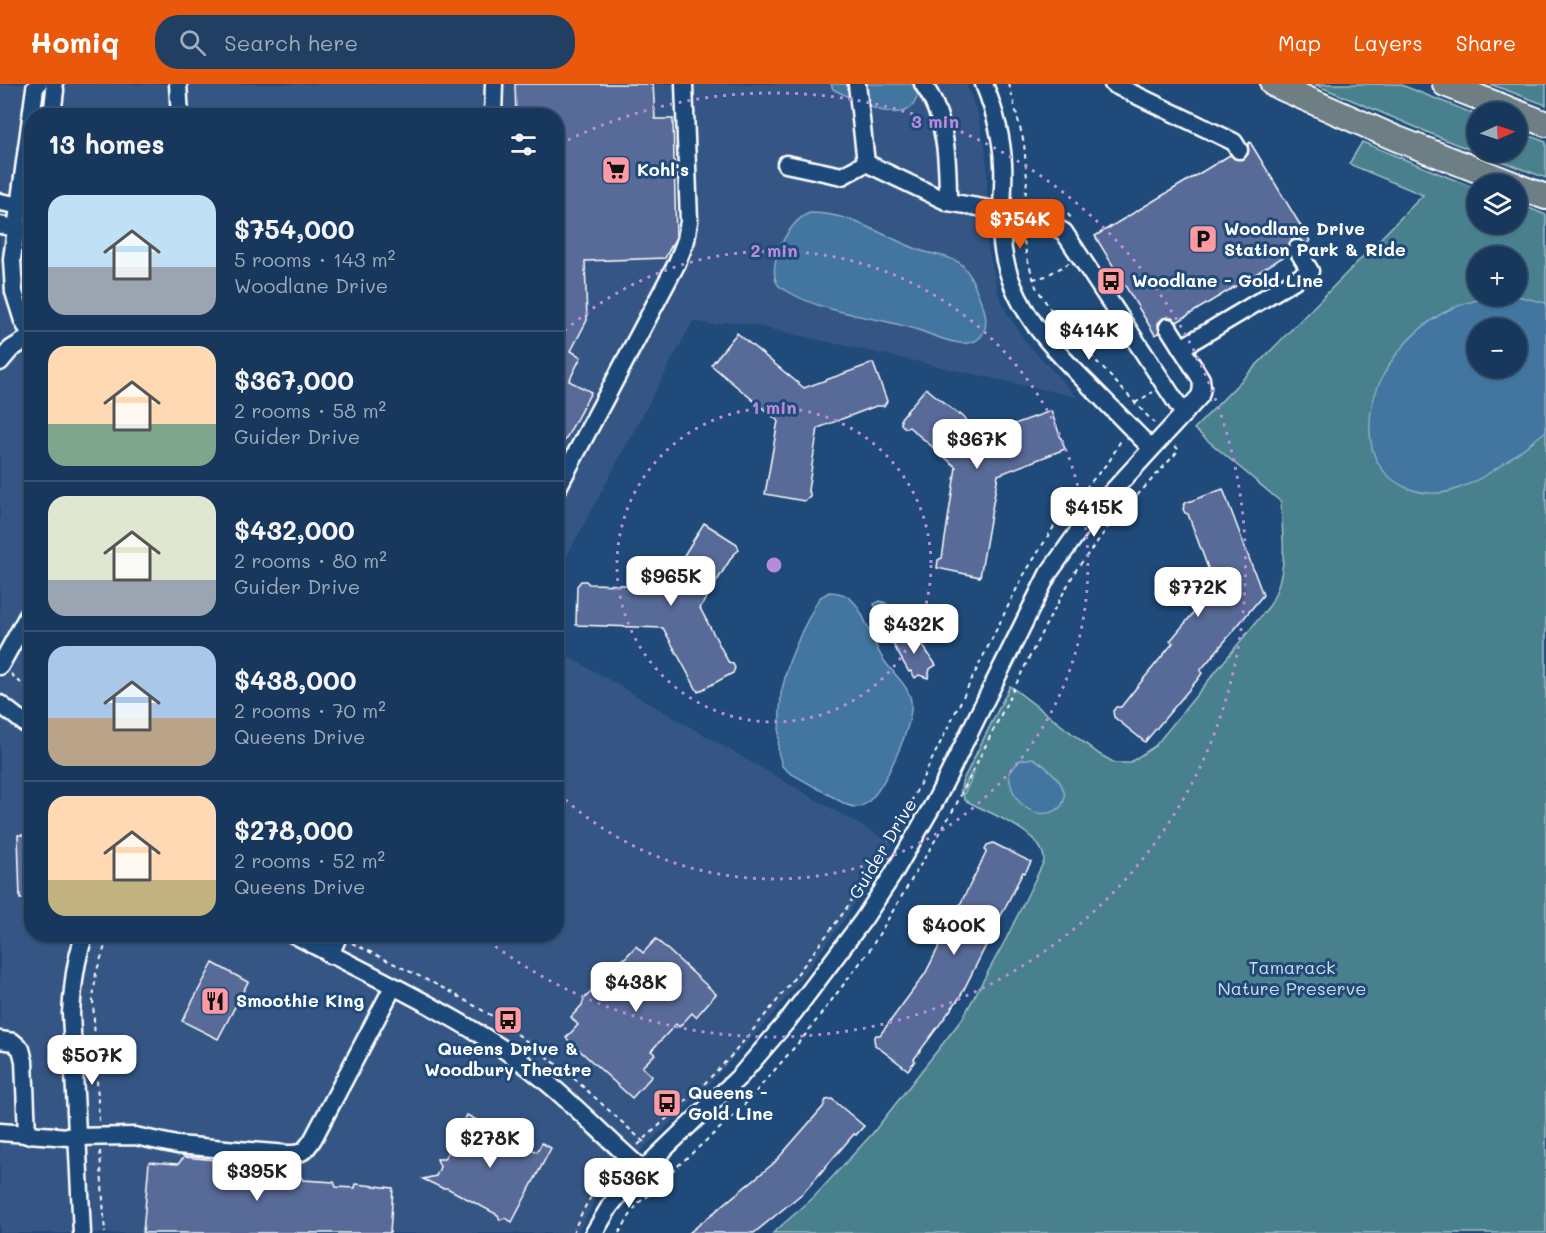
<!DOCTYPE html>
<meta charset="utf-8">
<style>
:root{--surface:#17385c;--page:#203f62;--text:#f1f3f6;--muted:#9eacbb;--line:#365272;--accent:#ea580c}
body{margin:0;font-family:Mali,sans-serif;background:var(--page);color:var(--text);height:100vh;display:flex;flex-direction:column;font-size:22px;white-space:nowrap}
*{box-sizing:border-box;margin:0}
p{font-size:20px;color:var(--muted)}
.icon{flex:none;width:33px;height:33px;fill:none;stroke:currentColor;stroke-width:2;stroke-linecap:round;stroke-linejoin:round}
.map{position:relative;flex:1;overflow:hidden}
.panel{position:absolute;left:24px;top:24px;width:540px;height:834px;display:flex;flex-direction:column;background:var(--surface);border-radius:24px;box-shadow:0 2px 4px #0004,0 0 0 2px var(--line)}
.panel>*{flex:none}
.needle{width:39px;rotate:87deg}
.tools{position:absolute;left:1467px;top:18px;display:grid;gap:12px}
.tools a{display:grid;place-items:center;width:60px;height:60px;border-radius:50%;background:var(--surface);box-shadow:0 2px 4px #0004,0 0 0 2px var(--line);font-size:30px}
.price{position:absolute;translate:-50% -51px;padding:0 14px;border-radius:12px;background:#fff;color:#222;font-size:20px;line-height:39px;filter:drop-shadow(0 2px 3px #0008)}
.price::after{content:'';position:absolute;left:50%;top:36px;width:18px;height:14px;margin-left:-9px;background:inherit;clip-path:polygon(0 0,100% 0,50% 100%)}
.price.on{background:var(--accent);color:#fff}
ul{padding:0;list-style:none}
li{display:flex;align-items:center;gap:18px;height:150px;padding:0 24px}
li+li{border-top:2px solid var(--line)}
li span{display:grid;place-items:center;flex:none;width:168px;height:120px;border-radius:18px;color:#555}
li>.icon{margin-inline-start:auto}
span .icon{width:72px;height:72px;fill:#fffc;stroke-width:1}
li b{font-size:26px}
h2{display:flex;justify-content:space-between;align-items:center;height:72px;padding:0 24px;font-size:26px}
header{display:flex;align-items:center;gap:36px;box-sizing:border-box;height:84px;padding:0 30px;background:var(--accent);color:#fff}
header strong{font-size:28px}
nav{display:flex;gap:33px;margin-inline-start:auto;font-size:21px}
.search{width:420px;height:54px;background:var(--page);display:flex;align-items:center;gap:15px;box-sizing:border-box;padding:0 21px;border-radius:24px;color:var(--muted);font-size:22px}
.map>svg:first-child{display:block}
</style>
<header>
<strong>Homiq</strong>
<div class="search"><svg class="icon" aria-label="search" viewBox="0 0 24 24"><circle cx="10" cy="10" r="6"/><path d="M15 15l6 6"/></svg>Search here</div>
<nav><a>Map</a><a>Layers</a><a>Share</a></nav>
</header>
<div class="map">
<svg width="1546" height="1149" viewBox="0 0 1546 1149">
<rect width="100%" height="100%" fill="#1f4a7a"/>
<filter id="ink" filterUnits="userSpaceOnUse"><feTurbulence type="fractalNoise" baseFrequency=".0167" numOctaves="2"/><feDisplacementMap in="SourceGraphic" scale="12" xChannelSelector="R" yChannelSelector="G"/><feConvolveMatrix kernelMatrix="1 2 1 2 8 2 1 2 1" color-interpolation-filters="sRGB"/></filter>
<g filter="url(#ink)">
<path fill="#345785" d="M0,0H966L978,31L985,62L987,85V159L998,209L1007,229L1025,257L1077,313L742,239L727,238L714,241L693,237L557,490L556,32H32V850H556L557,566L893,760L840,842L776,927L699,1011L614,1093L595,1117L578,1149H0Z"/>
<g fill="#4a808d" stroke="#a4c0c6" stroke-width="1.5" fill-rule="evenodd">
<path d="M1314,0H1399L1477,31L1478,68H1516L1517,47L1546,58V94L1453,59Z"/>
<path d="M1490,0H1546V21Z"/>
<path d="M1362,58L1477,105L1478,140H1516L1517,119L1546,131V1149H773L813,1114L872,1050L962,935L1006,855L1044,777C1045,748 987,729 965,716L963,712L974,689L972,688L960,712L962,698L1010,602L1099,670L1115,679H1129L1155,662L1270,521C1290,483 1282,457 1281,418L1194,345L1423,111L1349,80ZM1478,172H1516V212H1478ZM1478,244H1516V284H1478Z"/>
</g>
<g fill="#42749f" stroke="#8eacc5" stroke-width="1.5" fill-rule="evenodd">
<path d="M831,0H919C918,53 858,18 833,5Z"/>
<path d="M810,129C851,128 885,154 922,167C934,171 951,172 961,180C972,190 978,211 984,225C986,232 987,240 984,247C974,272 936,252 918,246C910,243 901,241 892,239C854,230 812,225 779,202C764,184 789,135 810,129Z"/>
<path d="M1499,212H1517L1546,219V347C1517,369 1490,394 1454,406C1439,411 1420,410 1405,403C1386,394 1374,378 1371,358C1363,308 1397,258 1438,232C1457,220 1477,215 1499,212ZM1516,244V284H1478V244Z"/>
<path d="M829,508C838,508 848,511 854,518C865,530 873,560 883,575C892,589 908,600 911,617C914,640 885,703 868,718C862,723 854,724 847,721L790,689L782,682L778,667L781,609L789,578L802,547L819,514Z"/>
<path d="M880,517L886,519L889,526L898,529L902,539L886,547L874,520Z"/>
<path d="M1033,674C1114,726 1014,760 1009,689L1020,676Z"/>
</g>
<g fill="#596a97" stroke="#fff" stroke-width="1.5">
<path d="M515,0H653L655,35H673L676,153L665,174L585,177L587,236L571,267L581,273L569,297L591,308L556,373V32H516Z"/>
<path d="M1250,58L1310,157L1306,160L1297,155L1291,156L1287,165L1288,170L1177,238L1172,233L1163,234L1158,239L1159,249L1155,251L1095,152L1230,71L1235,75H1244L1248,70V60Z"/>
<path d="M737,249L804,304L873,279L887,317L884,322H876L818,344L808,406L810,409V413L804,417L765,410L778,337L711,281Z"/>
<path d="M926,304L959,331L960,330L983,351L1009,340V342L1051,327L1065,365L998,391L980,493L937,484L938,476L942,474L956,383L909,343L905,344L901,340V334Z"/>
<path d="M1223,405L1263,511L1200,587L1202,589L1198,595L1145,658L1114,633L1113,627L1116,623H1121L1136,604L1173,559L1170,557L1215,503L1188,430L1185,429L1183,425L1185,419Z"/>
<path d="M704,439L737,460L739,466L733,471L700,524L729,579L733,580L735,584L733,589L698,608L663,544L576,541L577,502L581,497H586L589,500L665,502Z"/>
<path d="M913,547L936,581L930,585L928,594L919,591L915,594L911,587L909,588L893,560L902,548L910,550Z"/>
<path d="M18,751H32V814L20,815Z"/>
<path d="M993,759L1031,778L1025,789L1023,788L960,913L914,975L915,977L908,986L875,961L874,955L876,951H880L925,890L986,769L985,765L987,761Z"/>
<path d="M656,855L716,910L696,933L692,929L679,943L676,940L651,967L655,970L642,983L652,992L632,1014L566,954L578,941L571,933L582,921L584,915L592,907L599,892L610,887L619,876L624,875L636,862L643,869Z"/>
<path d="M213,879L248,898L218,955L182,937Z"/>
<path d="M832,1015L864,1042L856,1051L854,1050L804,1108L754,1149H689L774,1079L823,1023L826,1016Z"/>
<path d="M467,1031L537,1068L542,1059L551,1064L512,1138L505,1134L500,1136L498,1131L447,1104H442L423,1095L436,1092L440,1083L437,1075H444Z"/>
<path d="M184,1073L217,1076L221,1084L260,1087V1084L267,1088L299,1091L303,1096L334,1098L336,1103L355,1104L356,1100L393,1104L390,1149H143L149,1078L178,1080Z"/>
</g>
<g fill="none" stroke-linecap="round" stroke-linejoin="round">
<g stroke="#fff" stroke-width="21">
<g id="minor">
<path d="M178,0L180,32"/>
<path d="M857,0L866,79L948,118L1001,127"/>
<path d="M923,0C947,34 948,78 948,118"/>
<path d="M984,0C994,25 1002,52 1003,80C1005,109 998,137 1003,166C1012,223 1048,260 1087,299C1108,320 1129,342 1151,364"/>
<path d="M1113,0L1234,58L1239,66"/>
<path d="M52,32L55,6L54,0"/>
<path d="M493,32L494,0"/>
<path d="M786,80L842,92L866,79"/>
<path d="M0,118L32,124"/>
<path d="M1001,140L1053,142L1064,148L1184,330"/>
<path d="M0,141L32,147"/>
<path d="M32,252L23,237L14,208L12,175L35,4L38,0"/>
<path d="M1181,264L1310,187L1297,165"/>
<path d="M0,278L11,265L32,252"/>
<path d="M556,407L677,179L686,156L689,137L684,0"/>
<path d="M0,582L32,524"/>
<path d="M0,620L32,645"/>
<path d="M293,850C365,889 441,923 509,969C558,1003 598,1047 643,1086"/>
<path d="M330,871L339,850"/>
<path d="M0,956L13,958L21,965L24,977L27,1051"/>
<path d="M0,1048L69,1053L135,1052L177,1061L288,1070C302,1071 306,1066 313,1055L393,903"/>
<path d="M82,1149L71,929C73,901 75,877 85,850"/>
<path d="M594,1149L610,1122L625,1103L741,991L788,936L863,836L892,792L937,714L1048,490L1088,434L1200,312L1202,304L1201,295L1168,243"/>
</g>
</g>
<g stroke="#fff" stroke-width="28">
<g id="highway">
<path d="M1273,0L1395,54L1513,100"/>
<path d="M1445,0L1546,40"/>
<path d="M1516,102L1546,113"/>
</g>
</g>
<g stroke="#fff" stroke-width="2" stroke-dasharray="4.5 4.5" stroke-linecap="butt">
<path d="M1009,0L1024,59L1027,95L1024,127"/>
<path d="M1025,118C1040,120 1061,120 1071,134"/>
<path d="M1024,157L1027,174L1036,203L1056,234L1154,339"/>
<path d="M1033,195L1046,192L1069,179"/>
<path d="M1135,319L1153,308"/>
<path d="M556,563L560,607"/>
<path d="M11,590L32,609"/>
<path d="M352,859L449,907L499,936L568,989L647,1061"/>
<path d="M99,1037L93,916L96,889L109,850"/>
<path d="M638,1061L705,999L733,970L776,918L844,828L903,734L1022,494L1058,436L1110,376L1121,356"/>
<path d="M100,1067L105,1149"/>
<path d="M573,1149C582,1125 598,1099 616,1081"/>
<path d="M619,1149L638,1119L648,1112L672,1087L738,1028L806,950L869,867L955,723L1043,546L1076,486L1109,442L1179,366L1174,361"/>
</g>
<use href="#minor" stroke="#1f4a7a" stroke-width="16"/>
<use href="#highway" stroke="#6d7e84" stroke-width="24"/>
</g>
</g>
<g fill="none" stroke="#b68bdc" stroke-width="3" stroke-dasharray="3 6">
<circle cx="774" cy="481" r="157"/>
<path d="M558 253A314 314 0 1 1 558 709"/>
<path d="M560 60A472 472 0 1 1 483 853"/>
</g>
<defs>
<g id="supermarket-square" transform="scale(1.5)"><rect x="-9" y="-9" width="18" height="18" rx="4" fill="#ff9aa2" stroke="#1f4a7a"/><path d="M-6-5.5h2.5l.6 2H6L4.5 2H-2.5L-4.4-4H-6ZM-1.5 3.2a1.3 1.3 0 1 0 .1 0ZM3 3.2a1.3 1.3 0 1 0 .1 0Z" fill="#111"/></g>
<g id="parking-square" transform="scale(1.5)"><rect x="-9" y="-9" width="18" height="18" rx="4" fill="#ff9aa2" stroke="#1f4a7a"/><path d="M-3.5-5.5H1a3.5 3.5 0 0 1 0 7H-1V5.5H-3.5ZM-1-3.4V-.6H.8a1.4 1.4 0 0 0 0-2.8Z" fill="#111"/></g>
<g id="bus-square" transform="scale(1.5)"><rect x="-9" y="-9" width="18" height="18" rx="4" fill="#ff9aa2" stroke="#1f4a7a"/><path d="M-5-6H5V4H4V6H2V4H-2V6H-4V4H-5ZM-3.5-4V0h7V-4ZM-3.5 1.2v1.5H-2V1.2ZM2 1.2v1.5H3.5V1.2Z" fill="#111"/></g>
<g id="restaurant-square" transform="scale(1.5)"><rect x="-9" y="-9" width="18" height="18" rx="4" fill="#ff9aa2" stroke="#1f4a7a"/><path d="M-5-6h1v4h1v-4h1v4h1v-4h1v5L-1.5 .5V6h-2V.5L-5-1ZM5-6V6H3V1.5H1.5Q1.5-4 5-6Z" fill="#111"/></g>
</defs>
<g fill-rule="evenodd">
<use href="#supermarket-square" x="616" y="86"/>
<use href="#parking-square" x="1203" y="155"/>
<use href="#bus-square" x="1111" y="197"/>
<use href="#restaurant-square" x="215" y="917"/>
<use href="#bus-square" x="508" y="936"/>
<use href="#bus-square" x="667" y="1019"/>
</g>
<g text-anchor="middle" stroke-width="6" stroke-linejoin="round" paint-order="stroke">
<g font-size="18" font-weight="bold" fill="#fff" stroke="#1f4a7a" text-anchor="start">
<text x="637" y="92">Kohl's</text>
<text x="1224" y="151">Woodlane Drive<tspan x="1224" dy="21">Station Park &amp; Ride</tspan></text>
<text x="1132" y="203">Woodlane - Gold Line</text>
<text x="236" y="923">Smoothie King</text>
<text x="508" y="971" text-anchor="middle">Queens Drive &amp;<tspan x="508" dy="21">Woodbury Theatre</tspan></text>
<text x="688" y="1015">Queens -<tspan x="688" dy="21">Gold Line</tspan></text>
</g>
<g font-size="18" fill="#fff" stroke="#1f4a7a">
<text transform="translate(883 765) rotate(-59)" y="6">Guider Drive</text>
</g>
<g font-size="18" fill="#d2dfe2" stroke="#1f4a7a">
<text x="1292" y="890">Tamarack<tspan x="1292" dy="21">Nature Preserve</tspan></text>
</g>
</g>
<circle cx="774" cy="481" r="9" fill="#b68bdc" stroke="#1f4a7a" stroke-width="3"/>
<g font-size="18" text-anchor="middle" font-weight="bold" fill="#b68bdc" stroke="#1f4a7a" stroke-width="6" stroke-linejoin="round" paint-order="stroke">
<text x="935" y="44">3 min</text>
<text x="774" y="173">2 min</text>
<text x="774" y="330">1 min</text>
</g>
</svg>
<div class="tools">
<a><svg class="needle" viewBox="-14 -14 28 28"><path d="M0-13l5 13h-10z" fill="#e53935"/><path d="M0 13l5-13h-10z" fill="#9eacbb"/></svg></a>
<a><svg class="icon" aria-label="layers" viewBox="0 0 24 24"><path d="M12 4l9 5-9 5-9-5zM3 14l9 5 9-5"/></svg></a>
<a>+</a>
<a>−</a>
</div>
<b class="price on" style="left:1020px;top:166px">$754K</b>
<b class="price" style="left:1089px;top:277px">$414K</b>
<b class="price" style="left:977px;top:386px">$367K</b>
<b class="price" style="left:1094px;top:454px">$415K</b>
<b class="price" style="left:671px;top:523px">$965K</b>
<b class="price" style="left:1198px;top:534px">$772K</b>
<b class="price" style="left:914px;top:571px">$432K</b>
<b class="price" style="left:954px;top:872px">$400K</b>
<b class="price" style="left:636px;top:929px">$438K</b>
<b class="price" style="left:92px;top:1002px">$507K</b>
<b class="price" style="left:490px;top:1085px">$278K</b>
<b class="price" style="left:257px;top:1118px">$395K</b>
<b class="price" style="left:629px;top:1125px">$536K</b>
<section class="panel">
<h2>13 homes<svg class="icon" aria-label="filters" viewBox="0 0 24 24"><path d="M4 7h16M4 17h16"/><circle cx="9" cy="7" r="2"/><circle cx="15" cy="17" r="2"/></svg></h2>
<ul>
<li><span style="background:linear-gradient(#bfe0f5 60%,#9aa5b1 0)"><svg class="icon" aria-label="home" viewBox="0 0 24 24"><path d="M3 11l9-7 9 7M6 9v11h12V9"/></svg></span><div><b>$754,000</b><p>5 rooms · 143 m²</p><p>Woodlane Drive</p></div></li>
<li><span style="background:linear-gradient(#ffd9b3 65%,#7fa58c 0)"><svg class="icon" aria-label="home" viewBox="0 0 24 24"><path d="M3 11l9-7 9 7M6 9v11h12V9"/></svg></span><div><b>$367,000</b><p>2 rooms · 58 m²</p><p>Guider Drive</p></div></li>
<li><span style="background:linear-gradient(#dfe7d0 70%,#9aa5b1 0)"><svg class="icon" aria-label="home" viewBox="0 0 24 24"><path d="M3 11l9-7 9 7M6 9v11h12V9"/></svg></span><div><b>$432,000</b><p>2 rooms · 80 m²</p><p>Guider Drive</p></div></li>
<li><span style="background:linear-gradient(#a9c7e8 60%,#b9a48a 0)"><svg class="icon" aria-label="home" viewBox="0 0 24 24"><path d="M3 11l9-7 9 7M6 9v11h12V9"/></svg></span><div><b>$438,000</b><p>2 rooms · 70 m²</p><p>Queens Drive</p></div></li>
<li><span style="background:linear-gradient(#ffd9b3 70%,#c2b280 0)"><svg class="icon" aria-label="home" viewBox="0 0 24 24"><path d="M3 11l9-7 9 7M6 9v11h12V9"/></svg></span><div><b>$278,000</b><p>2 rooms · 52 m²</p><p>Queens Drive</p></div></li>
</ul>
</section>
</div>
